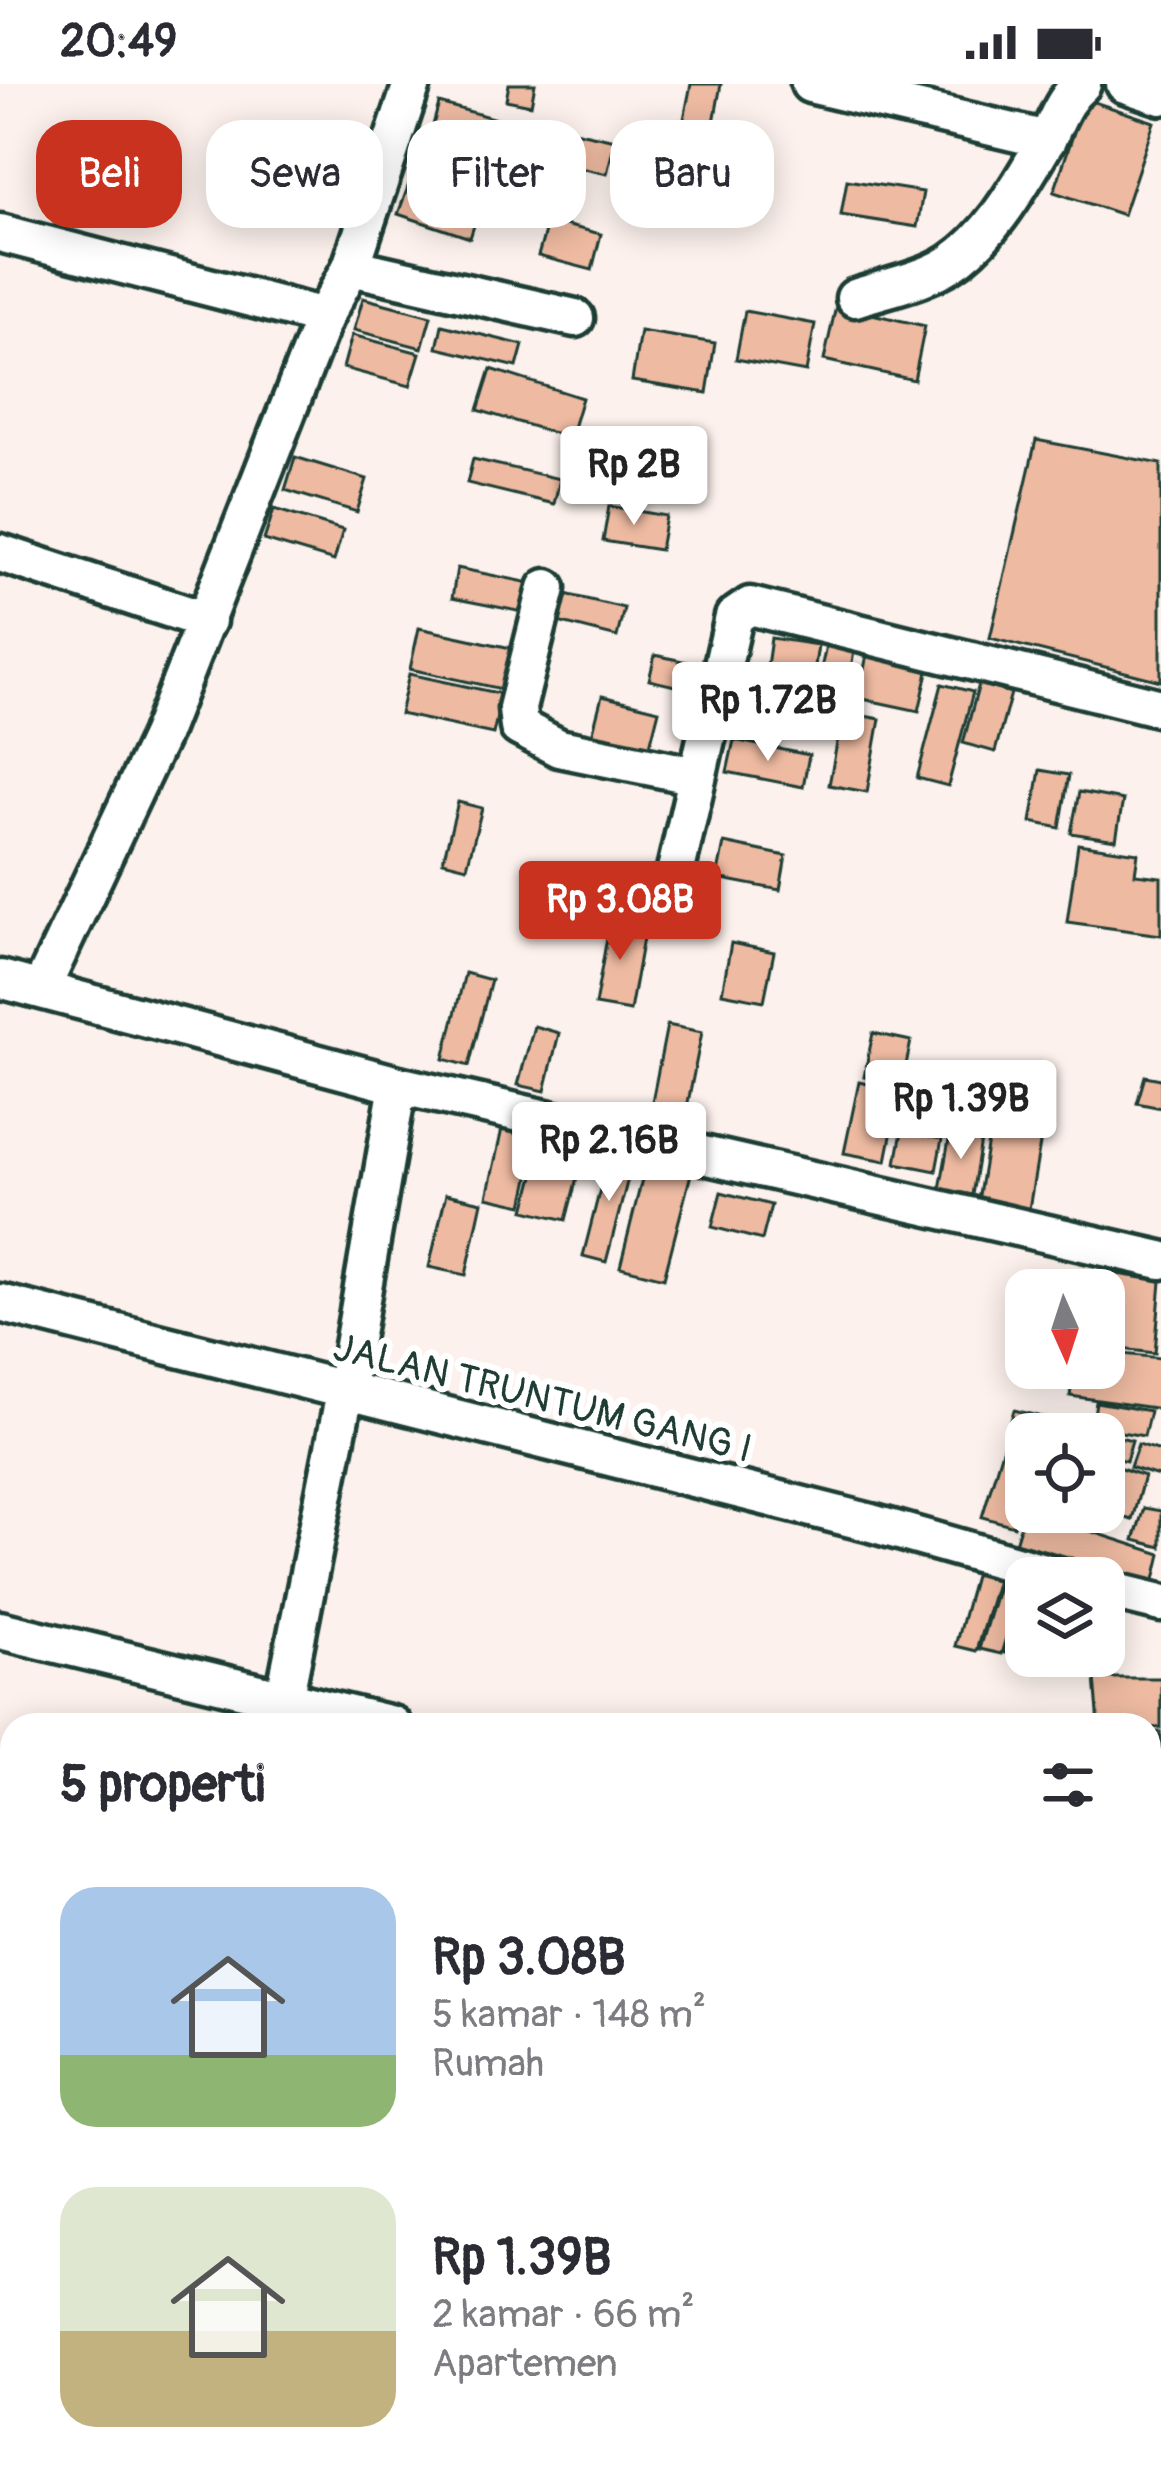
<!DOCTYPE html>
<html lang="id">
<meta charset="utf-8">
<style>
:root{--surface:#fff;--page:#f2f2f3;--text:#2b2b33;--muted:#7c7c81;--accent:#c8321e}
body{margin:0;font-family:Pangolin,sans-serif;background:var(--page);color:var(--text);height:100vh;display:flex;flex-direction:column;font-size:45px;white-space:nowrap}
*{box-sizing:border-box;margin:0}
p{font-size:39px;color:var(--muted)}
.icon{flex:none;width:66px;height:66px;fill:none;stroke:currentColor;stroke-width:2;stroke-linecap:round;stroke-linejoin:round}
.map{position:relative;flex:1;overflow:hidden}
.side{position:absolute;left:0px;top:1629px;width:1161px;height:768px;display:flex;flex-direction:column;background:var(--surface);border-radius:36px 36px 0 0;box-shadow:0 6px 30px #0003}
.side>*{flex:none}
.banner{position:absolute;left:36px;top:36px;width:1089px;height:108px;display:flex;gap:24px}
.needle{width:78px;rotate:177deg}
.fabs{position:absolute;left:1005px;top:1185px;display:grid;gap:24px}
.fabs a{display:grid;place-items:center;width:120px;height:120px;border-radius:24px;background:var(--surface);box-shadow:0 6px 30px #0003;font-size:60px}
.price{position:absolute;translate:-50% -102px;padding:0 27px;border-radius:12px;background:#fff;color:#222;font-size:39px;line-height:78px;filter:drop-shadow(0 3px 6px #0008)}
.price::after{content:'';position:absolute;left:50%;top:72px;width:36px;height:27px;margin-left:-18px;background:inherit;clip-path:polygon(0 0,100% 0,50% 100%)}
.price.on{background:var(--accent);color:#fff}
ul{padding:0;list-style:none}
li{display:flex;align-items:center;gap:36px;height:300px;padding:0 60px}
li span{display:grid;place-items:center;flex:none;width:336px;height:240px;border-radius:36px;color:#555}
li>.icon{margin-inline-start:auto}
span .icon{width:144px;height:144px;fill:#fffc;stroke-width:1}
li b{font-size:51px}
h2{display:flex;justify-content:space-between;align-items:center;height:144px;padding:0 60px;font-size:51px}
.pill{padding:0 42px;border-radius:36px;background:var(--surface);box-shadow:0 6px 30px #0003;font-size:42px;line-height:108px}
.pill.on{background:var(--accent);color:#fff}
.status{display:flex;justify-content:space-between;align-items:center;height:84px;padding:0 60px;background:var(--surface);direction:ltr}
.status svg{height:33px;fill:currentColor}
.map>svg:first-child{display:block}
</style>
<div class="status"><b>20:49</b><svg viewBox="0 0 49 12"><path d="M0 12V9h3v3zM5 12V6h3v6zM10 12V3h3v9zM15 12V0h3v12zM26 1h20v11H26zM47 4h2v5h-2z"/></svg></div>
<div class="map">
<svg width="1161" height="2397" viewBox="0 0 1161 2397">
<rect width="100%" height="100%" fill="#fcf1ec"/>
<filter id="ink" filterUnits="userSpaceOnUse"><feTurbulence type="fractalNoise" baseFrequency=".00833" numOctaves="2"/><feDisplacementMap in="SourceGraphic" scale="24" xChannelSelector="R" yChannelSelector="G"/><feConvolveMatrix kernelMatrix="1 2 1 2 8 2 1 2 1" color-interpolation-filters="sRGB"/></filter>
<g filter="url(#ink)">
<g fill="#eebaa1" stroke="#1f3d34" stroke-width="3">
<path d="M509,0H535L531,21L506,16Z"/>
<path d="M691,0H721L711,55L681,50Z"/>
<path d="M1085,15L1154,38L1123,131L1054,108Z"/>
<path d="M439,19L514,40L505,72L430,52Z"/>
<path d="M546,41L615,56L607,90L539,75Z"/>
<path d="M416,74L459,88L452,108L409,93Z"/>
<path d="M847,96L923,108L917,143L841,131Z"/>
<path d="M409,100L480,123L470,154L398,130Z"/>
<path d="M548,137L601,150L592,186L538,172Z"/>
<path d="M363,214L431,232L422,264L354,246Z"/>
<path d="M836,222L925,242L914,296L824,276Z"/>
<path d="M745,227L815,240L806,288L736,275Z"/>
<path d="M442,241L523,261L517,283L437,264Z"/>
<path d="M640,247L715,259L707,309L632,297Z"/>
<path d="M352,251L420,269L410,302L343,284Z"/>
<path d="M491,285L582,314L570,354L478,326Z"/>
<path d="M1036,356L1161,380V597L990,554Z"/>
<path d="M295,373L367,395L357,428L285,406Z"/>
<path d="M473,375L560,395L554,420L467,399Z"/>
<path d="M609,422L666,432L660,466L603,457Z"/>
<path d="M274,425L343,446L334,477L264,456Z"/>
<path d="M457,484L535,500L528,529L452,514Z"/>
<path d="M557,508L624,524L617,553L550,536Z"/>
<path d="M419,544L520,566L511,607L410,585Z"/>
<path d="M771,554L818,561L812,603L765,596Z"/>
<path d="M827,556L855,562L846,611L817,605Z"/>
<path d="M868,566L930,579L919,627L858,614Z"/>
<path d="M655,571L710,583L705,609L649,596Z"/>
<path d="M409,590L502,610L493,650L400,630Z"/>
<path d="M750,599L824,614L818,640L744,625Z"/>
<path d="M942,600L973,608L948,702L917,694Z"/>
<path d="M979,600L1011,609L995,668L963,659Z"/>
<path d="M602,612L659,626L646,677L589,663Z"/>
<path d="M843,628L880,635L867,708L829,701Z"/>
<path d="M734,656L809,671L803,703L727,688Z"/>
<path d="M1040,686L1069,691L1060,744L1031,738Z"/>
<path d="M1079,708L1123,716L1116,756L1071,749Z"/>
<path d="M458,718L482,724L467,783L443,777Z"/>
<path d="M724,759L786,772L780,806L717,794Z"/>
<path d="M1078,760L1138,769L1135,790L1161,793V851L1067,838Z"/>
<path d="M611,831L646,837L630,927L595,921Z"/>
<path d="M731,859L774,868L764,917L722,909Z"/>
<path d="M465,889L491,896L469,982L444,975Z"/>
<path d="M667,941L702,948L684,1039L649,1033Z"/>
<path d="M534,942L559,949L545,1007L518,1001Z"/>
<path d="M873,949L911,957L902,1000L864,993Z"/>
<path d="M1145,992L1161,995V1024L1137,1019Z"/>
<path d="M859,998L900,1007L886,1077L844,1069Z"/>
<path d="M993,1027L1044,1036L1029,1125L978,1117Z"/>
<path d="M502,1045L538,1053L523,1121L487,1113Z"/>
<path d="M951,1045L982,1051L972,1111L940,1105Z"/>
<path d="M902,1048L942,1055L936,1087L896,1079Z"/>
<path d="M544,1053L585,1063L566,1136L525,1126Z"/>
<path d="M611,1062L635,1068L606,1178L583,1172Z"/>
<path d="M647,1075L692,1086L664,1194L620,1183Z"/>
<path d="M721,1108L771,1121L762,1156L712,1143Z"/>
<path d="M446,1110L482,1118L466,1191L429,1183Z"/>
<path d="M1098,1187L1161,1197L1155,1269L1104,1263V1206H1095Z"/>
<path d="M1104,1268L1161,1274V1325L1070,1312L1074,1284H1104Z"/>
<path d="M1096,1318L1150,1327L1144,1352L1092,1343Z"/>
<path d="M1014,1326L1132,1356L1126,1377L1104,1371V1350H1026V1399L1014,1442L982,1433Z"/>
<path d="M1138,1360L1161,1367V1393L1130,1383Z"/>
<path d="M1104,1378L1144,1392L1132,1436L1104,1427Z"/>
<path d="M1144,1424L1161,1427V1463L1134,1456Z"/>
<path d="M1025,1426L1161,1470L1152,1508L1013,1466Z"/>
<path d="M978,1477L1026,1494V1506L996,1499L976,1567L955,1562Z"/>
<path d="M998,1502L1020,1508L1001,1570L979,1565Z"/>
<path d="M1021,1508L1026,1509V1572H1038L1037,1577L1004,1569Z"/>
<path d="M1104,1523L1121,1528L1105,1591L1071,1582L1074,1572H1104Z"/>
<path d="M1095,1594H1161V1644L1099,1641Z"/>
<path d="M1149,1648H1161V1688L1149,1687Z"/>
<path d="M1149,1694H1161V1775L1149,1774Z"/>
<path d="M1149,1798L1161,1799V1836L1149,1835Z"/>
<path d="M1149,1844L1161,1845V1865L1149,1863Z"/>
<path d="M1149,1864L1161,1866V1897L1149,1894Z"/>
<path d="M1149,2137L1161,2138V2189L1149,2188Z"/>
<path d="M1072,2387L1143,2394V2397H1071Z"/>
</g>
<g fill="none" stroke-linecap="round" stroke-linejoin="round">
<g stroke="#1f3d34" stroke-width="45">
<g id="minor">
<path d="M810,0L1047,56"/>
<path d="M1125,0L1161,12"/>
<path d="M0,149L324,233"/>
<path d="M351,183L575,234"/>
<path d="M855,214C885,204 925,196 951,179C992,152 1019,102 1043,62C1057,39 1061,17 1082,0"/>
<path d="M0,469L207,537"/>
<path d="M547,504L517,624L519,643L559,664L697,692"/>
<path d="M667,825L734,533L750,522L1161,624"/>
<path d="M0,895L398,1001L1161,1176"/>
<path d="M41,905L160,652L324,233L351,183L412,0"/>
<path d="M0,1219L871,1439L1065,1494"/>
<path d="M1104,1505L1161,1519"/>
<path d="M0,1546L392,1641"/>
<path d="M279,1641L345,1308L398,1001"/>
<path d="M1149,1794L1161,1795"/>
<path d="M0,1884L12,1887"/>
<path d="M1149,2134L1161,2135"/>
<path d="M0,2172L12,2175"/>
<path d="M139,2397L142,2385"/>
<path d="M678,2397L685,2385"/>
</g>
</g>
<use href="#minor" stroke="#fff" stroke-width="36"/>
</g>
</g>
<g text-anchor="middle" stroke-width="12" stroke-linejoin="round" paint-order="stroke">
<g font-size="39" fill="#1f3d34" stroke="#fff">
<text transform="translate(543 1313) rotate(14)" y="14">JALAN TRUNTUM GANG I</text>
</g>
</g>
</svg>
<div class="fabs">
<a><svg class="needle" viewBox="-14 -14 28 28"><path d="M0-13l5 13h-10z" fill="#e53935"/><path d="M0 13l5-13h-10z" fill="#7c7c81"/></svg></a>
<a><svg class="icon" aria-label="locate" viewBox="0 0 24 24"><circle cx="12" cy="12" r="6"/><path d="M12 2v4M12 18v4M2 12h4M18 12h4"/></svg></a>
<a><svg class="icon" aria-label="layers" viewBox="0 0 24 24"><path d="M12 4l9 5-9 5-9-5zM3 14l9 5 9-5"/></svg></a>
</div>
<b class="price" style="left:634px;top:444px">Rp 2B</b>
<b class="price" style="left:768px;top:680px">Rp 1.72B</b>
<b class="price on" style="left:620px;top:879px">Rp 3.08B</b>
<b class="price" style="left:961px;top:1078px">Rp 1.39B</b>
<b class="price" style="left:609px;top:1120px">Rp 2.16B</b>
<div class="banner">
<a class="pill on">Beli</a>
<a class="pill">Sewa</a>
<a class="pill">Filter</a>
<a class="pill">Baru</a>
</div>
<section class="side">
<h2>5 properti<svg class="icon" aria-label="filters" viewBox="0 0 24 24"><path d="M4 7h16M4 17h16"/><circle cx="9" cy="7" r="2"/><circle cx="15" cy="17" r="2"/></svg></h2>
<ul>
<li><span style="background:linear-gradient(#a9c7e8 70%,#8fb573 0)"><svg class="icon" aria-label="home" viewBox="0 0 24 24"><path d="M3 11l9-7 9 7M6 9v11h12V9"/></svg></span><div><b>Rp 3.08B</b><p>5 kamar · 148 m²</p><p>Rumah</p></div></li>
<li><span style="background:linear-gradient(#dfe7d0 60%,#c2b280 0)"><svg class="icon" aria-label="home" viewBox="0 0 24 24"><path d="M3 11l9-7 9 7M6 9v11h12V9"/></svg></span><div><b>Rp 1.39B</b><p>2 kamar · 66 m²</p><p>Apartemen</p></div></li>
</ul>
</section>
</div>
